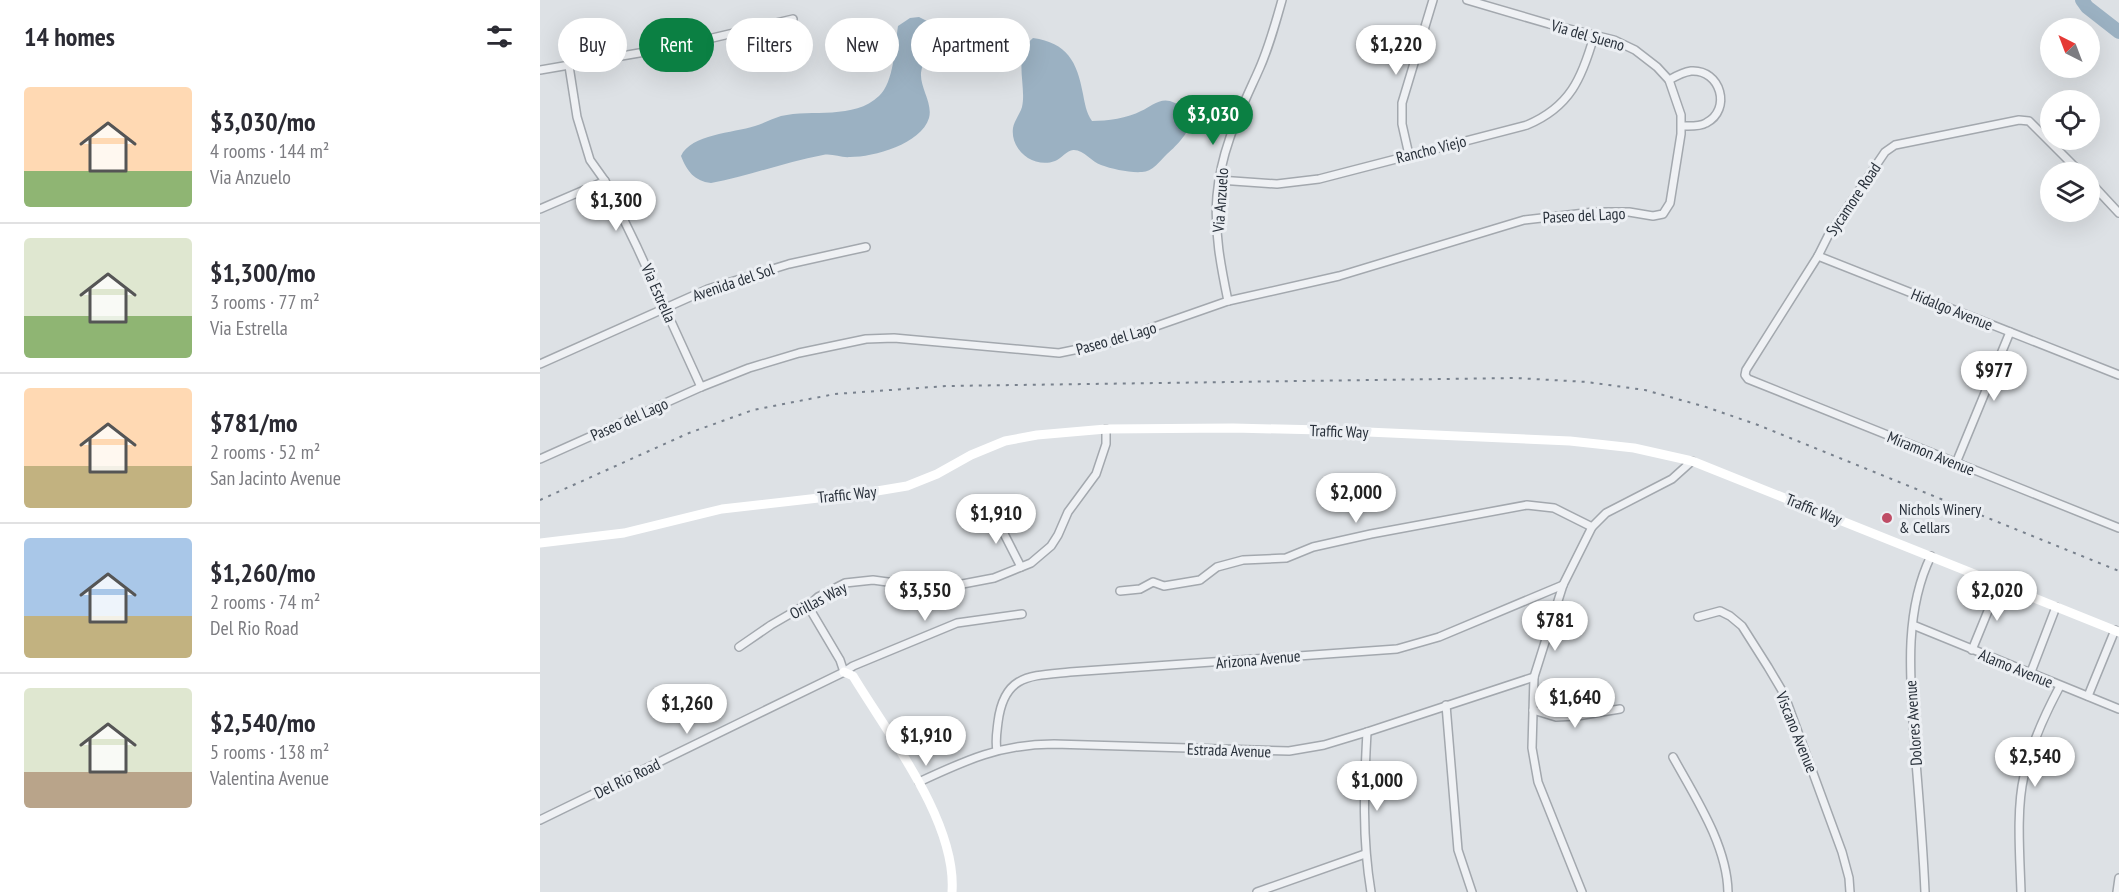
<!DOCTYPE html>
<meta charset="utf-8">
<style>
:root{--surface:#fff;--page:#f7f7f7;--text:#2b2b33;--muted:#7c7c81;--line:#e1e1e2;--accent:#0b8043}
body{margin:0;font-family:"PT Sans Narrow",sans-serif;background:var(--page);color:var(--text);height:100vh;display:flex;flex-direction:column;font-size:22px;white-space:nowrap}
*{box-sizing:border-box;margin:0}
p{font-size:20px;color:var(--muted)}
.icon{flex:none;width:33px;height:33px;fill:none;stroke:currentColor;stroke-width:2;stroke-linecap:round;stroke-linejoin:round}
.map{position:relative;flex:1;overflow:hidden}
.drawer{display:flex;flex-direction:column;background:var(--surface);width:540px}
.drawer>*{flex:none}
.guide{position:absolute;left:18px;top:18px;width:570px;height:54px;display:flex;gap:12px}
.needle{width:39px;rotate:318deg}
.tools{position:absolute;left:1500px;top:18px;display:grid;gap:12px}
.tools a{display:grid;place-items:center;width:60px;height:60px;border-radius:50%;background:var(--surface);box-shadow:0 6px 24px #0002;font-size:30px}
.price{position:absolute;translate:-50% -51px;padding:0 14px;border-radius:21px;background:#fff;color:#222;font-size:20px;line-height:39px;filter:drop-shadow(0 2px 3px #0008)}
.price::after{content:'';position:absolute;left:50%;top:36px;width:18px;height:14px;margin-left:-9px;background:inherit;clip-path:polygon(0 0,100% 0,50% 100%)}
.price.active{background:var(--accent);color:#fff}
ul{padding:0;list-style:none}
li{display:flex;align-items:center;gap:18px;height:150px;padding:0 24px}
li+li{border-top:2px solid var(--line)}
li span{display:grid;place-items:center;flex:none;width:168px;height:120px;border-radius:6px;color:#555}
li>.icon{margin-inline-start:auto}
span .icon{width:72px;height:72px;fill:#fffc;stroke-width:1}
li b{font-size:26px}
h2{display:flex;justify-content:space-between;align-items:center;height:72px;padding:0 24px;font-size:26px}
.chip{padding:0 21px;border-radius:27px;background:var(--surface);box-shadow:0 6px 24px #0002;font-size:21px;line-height:54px}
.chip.active{background:var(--accent);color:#fff}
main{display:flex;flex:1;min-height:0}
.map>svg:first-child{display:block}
</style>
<main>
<section class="drawer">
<h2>14 homes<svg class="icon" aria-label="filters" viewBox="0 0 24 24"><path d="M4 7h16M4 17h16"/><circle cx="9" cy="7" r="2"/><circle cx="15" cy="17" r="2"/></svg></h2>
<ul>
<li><span style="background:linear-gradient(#ffd9b3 70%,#8fb573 0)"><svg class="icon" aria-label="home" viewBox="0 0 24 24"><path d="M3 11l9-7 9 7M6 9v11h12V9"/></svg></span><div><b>$3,030/mo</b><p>4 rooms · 144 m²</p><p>Via Anzuelo</p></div></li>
<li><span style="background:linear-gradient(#dfe7d0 65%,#8fb573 0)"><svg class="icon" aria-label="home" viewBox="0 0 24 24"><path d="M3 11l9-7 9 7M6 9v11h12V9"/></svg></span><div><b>$1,300/mo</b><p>3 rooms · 77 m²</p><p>Via Estrella</p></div></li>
<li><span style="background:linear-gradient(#ffd9b3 65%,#c2b280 0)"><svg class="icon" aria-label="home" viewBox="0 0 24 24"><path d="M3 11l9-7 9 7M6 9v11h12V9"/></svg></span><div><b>$781/mo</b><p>2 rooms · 52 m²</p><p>San Jacinto Avenue</p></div></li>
<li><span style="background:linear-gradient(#a9c7e8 65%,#c2b280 0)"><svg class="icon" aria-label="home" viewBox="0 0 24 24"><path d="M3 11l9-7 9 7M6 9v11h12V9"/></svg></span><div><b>$1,260/mo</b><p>2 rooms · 74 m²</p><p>Del Rio Road</p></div></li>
<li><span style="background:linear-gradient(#dfe7d0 70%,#b9a48a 0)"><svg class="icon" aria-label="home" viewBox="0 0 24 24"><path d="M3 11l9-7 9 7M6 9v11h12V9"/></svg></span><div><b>$2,540/mo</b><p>5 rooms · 138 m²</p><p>Valentina Avenue</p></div></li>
</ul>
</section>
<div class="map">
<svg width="1579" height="892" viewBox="0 0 1579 892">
<rect width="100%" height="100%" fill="#dde1e5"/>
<g fill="#9bb1c2">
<path d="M379,17L389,22C403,57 385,47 381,73C380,88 393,103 389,118C381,144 334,157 310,157C301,158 292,153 283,155C245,162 209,176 171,183C154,181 147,171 141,156C151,134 193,133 215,126C224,123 232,119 241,116C272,109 314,120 339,96C354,83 355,45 358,26L370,18Z"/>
<path d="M493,38C527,43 537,61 543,94C545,104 546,112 552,121C567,121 588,118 601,111C610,107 619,98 630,101C667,113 645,138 627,154C620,161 612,172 602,172C590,173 572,169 561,165C552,162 544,150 534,150C528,149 521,159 515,161C494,169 470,150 473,128C474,121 480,114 482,107C487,85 472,55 493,38Z"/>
</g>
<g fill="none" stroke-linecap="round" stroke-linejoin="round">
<path stroke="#9bb1c2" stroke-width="14" d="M1542,0L1547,7L1579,32"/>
<g stroke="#a3a8ae" stroke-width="10">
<g id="street">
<path d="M29,66L37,117L50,160L65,181L97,247L161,387"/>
<path d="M0,70L134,47L253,19"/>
<path d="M1129,80C1136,76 1143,72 1151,71C1181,69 1192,110 1166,123C1159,127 1150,126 1142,126"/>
<path d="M869,155L862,124V103L893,0"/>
<path d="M1540,172L1489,121L1479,120L1355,145L1345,152L1288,236L1278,256L1206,370L1205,375L1208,379L1579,528"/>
<path d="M679,180L737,184L779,179L987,125C1030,107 1042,78 1054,36"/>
<path d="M1550,182L1579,213"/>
<path d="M0,209L65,181"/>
<path d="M1278,256L1579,375"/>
<path d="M688,301C681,267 674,232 677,196C681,150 698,116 717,74C728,51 735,25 742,0"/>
<path d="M0,364L168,289L249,264L326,247"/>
<path d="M0,459L161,387L209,368L259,353L326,339L354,338L519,353L568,343L688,301L799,276L984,220L1054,212H1089L1113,216L1123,214L1130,203L1141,134V115L1129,80L1117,67L1095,50L1074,40L1009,24L927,0"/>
<path d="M1416,463L1470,332"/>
<path d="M453,512L481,567"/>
<path d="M580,591L600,589L613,582L624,586L660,580L677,567L703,560L746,558L773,547L831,534L987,505L1014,508L1052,527"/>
<path d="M268,606L300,660L304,672"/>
<path d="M1158,617L1180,611L1190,616L1202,626L1228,667L1244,694L1302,852L1309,878L1310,892"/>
<path d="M1373,625L1579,709"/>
<path d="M199,647L231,625L262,607L268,606L278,597L305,583L333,580L384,587L412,586L454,578L491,563L511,546L518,535L528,512L556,474L566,444V429"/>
<path d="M1432,650L1459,584"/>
<path d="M1491,672L1516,607"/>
<path d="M1548,696L1575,630"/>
<path d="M906,705L918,850L932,892"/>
<path d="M993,710L1016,717L1037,716L1080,709"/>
<path d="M827,732C824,787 822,838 831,892"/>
<path d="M457,750C455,741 457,731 458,722C464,674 490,676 530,672L857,649L899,637L1023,585"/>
<path d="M1133,757C1155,797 1187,845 1188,892"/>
<path d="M379,782C426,760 461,744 514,744L749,751L784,745L827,732L994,677"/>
<path d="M0,820L304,672L313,666L417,623L482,614"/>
<path d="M717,892L825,854"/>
<path d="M1042,892L998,782L992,748L994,677L1023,585L1052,527L1066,513L1132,479L1152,461"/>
<path d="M1385,892C1383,845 1379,798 1375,750C1371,687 1362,615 1391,556"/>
<path d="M1481,892C1480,858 1476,809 1484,776C1491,744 1505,714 1520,686"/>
<path d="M1577,892L1579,878"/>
</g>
</g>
<use href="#street" stroke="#eff1f4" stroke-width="7"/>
<g stroke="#fff" stroke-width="9">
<path d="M0,543L84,533L182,509L331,492L367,486L397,474L431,455L465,441L497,435L566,429L693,428L782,430L1030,441L1094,448L1152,461L1579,632"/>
<path d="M304,672L313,676C348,734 417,822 412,892"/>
</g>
<path stroke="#78818d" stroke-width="2" stroke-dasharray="3 6" stroke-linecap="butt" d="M0,500L149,433L213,410L295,394L406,386L976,378L1047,382L1105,390L1166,407L1218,425L1579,571"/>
</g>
<circle fill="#bf4d66" stroke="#eceff3" stroke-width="2" cx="1347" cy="518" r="6"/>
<g text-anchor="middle" stroke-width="6" stroke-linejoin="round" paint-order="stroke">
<g font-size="16" fill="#28303a" stroke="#eceff3">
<text transform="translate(1048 35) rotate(16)" y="6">Via del Sueno</text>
<text transform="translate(891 149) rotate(-14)" y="6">Rancho Viejo</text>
<text transform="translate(1313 199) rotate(-56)" y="6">Sycamore Road</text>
<text transform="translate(680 200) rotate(-86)" y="6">Via Anzuelo</text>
<text transform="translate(1044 215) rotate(-3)" y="6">Paseo del Lago</text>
<text transform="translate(193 282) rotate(-19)" y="6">Avenida del Sol</text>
<text transform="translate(119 293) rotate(66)" y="6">Via Estrella</text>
<text transform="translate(1412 309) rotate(22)" y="6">Hidalgo Avenue</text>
<text transform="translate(576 338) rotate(-16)" y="6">Paseo del Lago</text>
<text transform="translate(89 419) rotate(-24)" y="6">Paseo del Lago</text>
<text transform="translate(799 431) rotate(2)" y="6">Traffic Way</text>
<text transform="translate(1391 453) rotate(22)" y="6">Miramon Avenue</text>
<text transform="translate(307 494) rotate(-6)" y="6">Traffic Way</text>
<text transform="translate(1274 509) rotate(22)" y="6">Traffic Way</text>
<text transform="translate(278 600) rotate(-28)" y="6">Orillas Way</text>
<text transform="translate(718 659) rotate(-5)" y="6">Arizona Avenue</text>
<text transform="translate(1476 668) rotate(22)" y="6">Alamo Avenue</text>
<text transform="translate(1373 723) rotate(-94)" y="6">Dolores Avenue</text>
<text transform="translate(1257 732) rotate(68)" y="6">Viscano Avenue</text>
<text transform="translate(689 750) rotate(2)" y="6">Estrada Avenue</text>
<text transform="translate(87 778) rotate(-26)" y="6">Del Rio Road</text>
</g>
<g font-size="16" fill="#28303a" stroke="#eceff3" text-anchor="start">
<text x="1359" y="515">Nichols Winery<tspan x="1359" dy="18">&amp; Cellars</tspan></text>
</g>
</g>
</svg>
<div class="tools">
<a><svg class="needle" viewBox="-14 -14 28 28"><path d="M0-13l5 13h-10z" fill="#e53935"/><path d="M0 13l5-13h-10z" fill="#7c7c81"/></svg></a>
<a><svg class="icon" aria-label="locate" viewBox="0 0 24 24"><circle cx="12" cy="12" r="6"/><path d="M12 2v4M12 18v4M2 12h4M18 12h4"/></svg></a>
<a><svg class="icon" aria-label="layers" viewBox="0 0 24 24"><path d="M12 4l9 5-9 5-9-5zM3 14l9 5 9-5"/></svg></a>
</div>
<b class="price" style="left:856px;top:76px">$1,220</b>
<b class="price active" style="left:673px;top:146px">$3,030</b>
<b class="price" style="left:76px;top:232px">$1,300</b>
<b class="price" style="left:1454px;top:402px">$977</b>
<b class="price" style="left:816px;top:524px">$2,000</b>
<b class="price" style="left:456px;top:545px">$1,910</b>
<b class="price" style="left:385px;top:622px">$3,550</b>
<b class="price" style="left:1457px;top:622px">$2,020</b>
<b class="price" style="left:1015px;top:652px">$781</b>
<b class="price" style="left:1035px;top:729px">$1,640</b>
<b class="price" style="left:147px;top:735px">$1,260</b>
<b class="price" style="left:386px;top:767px">$1,910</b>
<b class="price" style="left:1495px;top:788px">$2,540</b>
<b class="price" style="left:837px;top:812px">$1,000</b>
<div class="guide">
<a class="chip">Buy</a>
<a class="chip active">Rent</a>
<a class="chip">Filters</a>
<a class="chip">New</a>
<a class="chip">Apartment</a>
</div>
</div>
</main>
